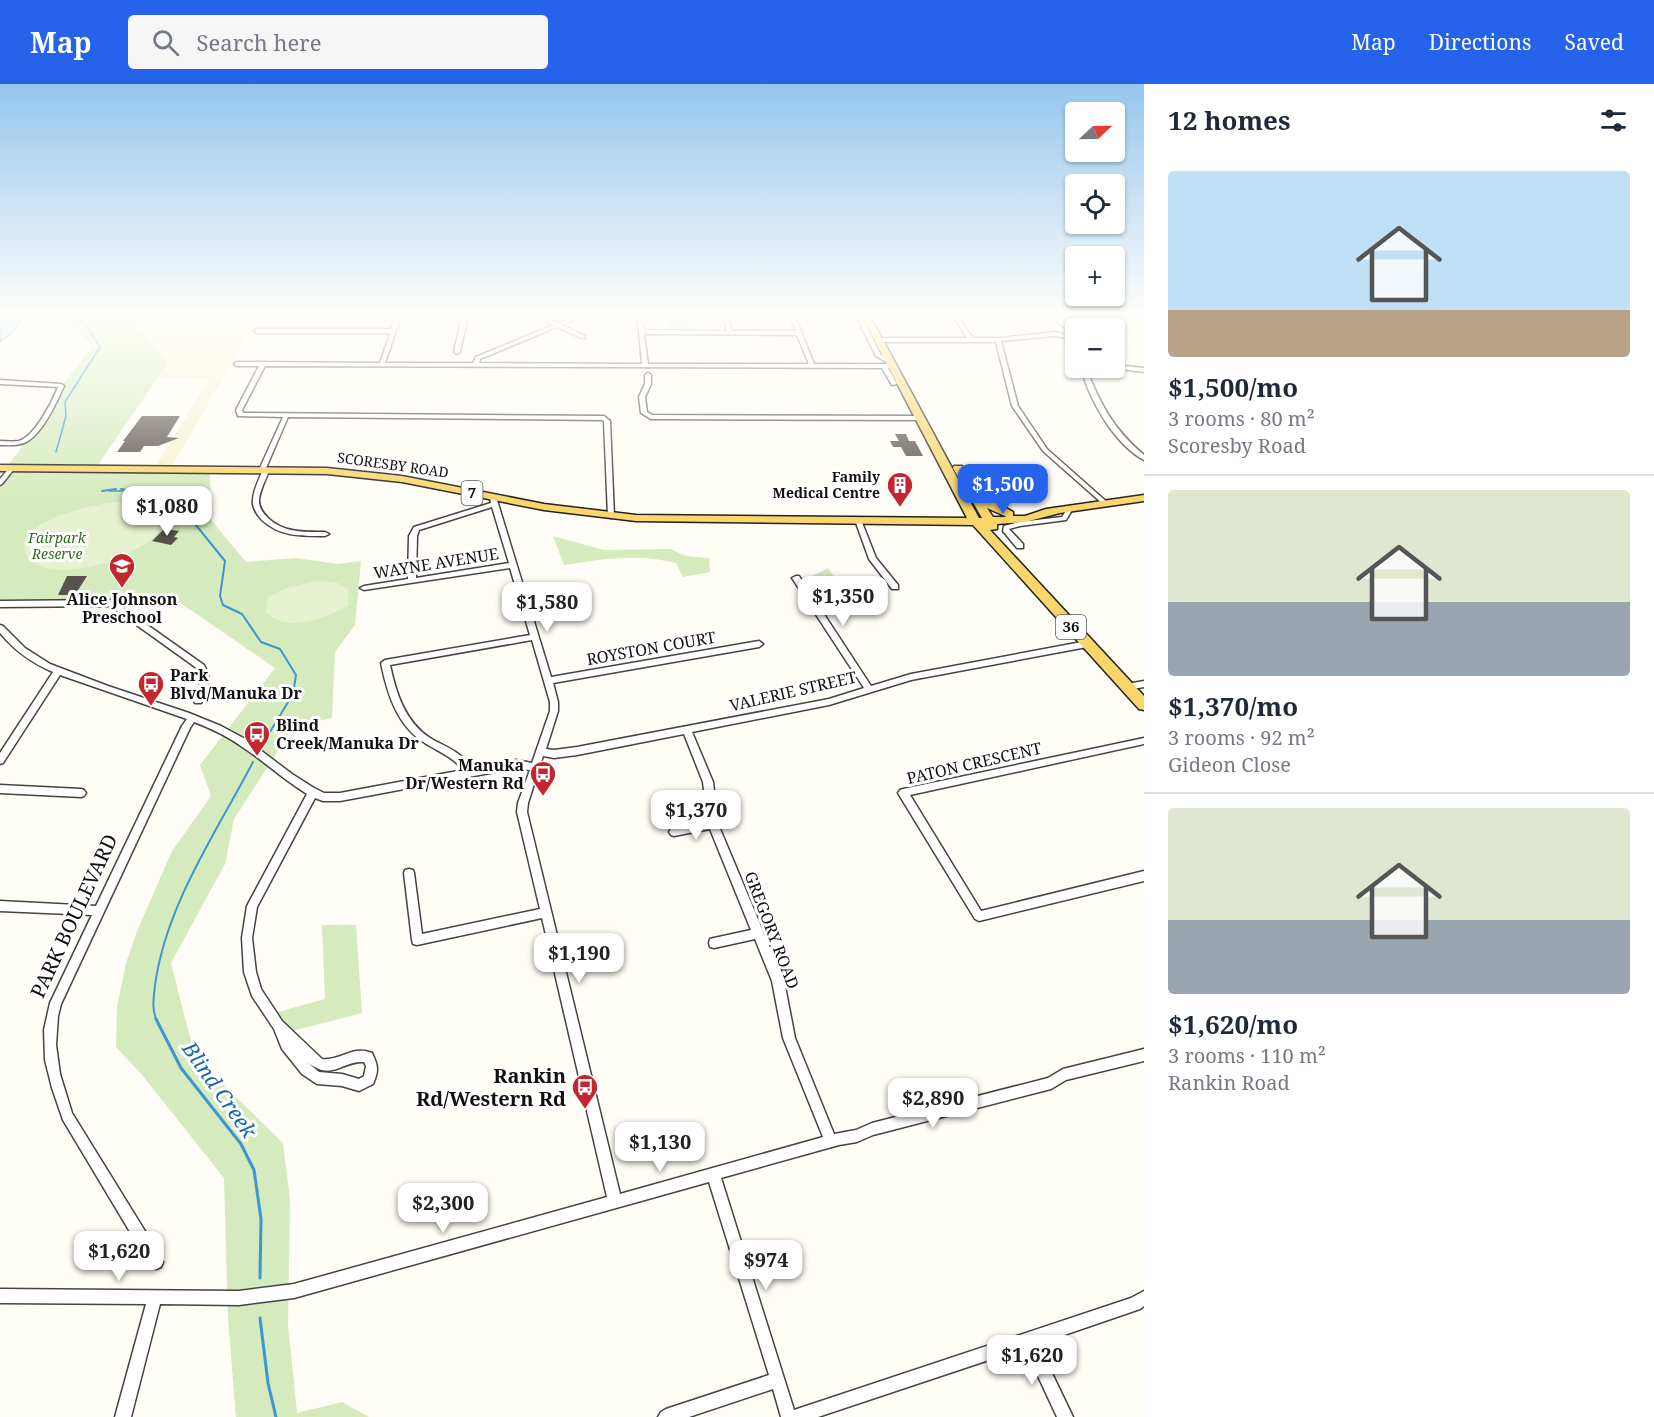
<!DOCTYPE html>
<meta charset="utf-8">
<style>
:root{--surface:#fff;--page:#f6f6f7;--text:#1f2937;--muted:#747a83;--line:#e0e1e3;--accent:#2563eb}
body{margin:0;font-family:"Noto Serif",serif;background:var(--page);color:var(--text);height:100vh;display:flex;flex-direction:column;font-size:22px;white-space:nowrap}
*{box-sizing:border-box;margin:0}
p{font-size:20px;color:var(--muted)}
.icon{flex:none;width:33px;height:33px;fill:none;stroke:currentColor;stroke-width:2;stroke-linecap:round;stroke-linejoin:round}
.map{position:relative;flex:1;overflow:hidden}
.drawer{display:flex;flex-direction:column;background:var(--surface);width:510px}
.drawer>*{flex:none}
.needle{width:39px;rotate:68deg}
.tools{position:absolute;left:1065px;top:18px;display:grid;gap:12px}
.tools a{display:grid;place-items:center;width:60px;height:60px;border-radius:6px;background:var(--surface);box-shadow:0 2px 4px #0004;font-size:30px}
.price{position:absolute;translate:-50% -51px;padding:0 14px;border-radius:12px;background:#fff;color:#222;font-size:20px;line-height:39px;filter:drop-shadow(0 2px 3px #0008)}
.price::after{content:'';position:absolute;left:50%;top:36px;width:18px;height:14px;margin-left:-9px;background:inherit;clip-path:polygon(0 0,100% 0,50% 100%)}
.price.selected{background:var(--accent);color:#fff}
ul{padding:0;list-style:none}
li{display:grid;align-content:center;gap:12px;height:318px;padding:0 24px}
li+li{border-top:2px solid var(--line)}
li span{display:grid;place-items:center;height:186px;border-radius:6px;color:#555}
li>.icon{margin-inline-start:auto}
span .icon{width:108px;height:108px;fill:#fffc;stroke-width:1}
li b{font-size:26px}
h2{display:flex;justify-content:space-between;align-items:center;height:72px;padding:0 24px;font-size:26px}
header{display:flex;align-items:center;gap:36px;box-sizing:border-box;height:84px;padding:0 30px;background:var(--accent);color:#fff}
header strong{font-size:28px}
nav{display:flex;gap:33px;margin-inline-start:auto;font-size:21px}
.search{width:420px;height:54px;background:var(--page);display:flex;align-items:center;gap:15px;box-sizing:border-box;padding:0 21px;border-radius:6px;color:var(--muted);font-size:22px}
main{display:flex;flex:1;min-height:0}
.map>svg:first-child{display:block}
</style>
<header>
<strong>Map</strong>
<div class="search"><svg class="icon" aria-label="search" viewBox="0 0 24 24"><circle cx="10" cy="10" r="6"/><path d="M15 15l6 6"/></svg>Search here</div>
<nav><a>Map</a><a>Directions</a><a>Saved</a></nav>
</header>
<main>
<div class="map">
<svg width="1144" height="1333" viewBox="0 0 1144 1333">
<rect width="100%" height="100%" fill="#fffdf5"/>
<path fill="#f6f3d4" d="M129,232H260L170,385H154L209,295L158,294L167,280Z"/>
<g fill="#d5ebbd">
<path d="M37,232H129L167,280L96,384L210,386L211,436L246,478L296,474L338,480L361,477L355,541L335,568L332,634L294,642L234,735L225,780L171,879L195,973L283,1059L290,1115L288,1240L297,1329L342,1318L369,1333H236L228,1235L224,1094L143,992L116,963L117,923L126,879L138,845L172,767L211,712L200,681L275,584L169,511L123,513L112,519L0,520V399L10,385H5L22,363V357L50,325L60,301L65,298L92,263L70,235Z"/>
<path d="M666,232H692L688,234L691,249H668Z"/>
<path d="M1052,232H1121L1126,235L1070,245Z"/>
<path d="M553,452L604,466L670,465L686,472L709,474L710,488L683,493L676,479C639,469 601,475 564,481Z"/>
<path d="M828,484L844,507L809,514L800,499Z"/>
<path d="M322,841H356L362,929L288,948L270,930L325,915Z"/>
</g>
<g fill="#e6f2cf">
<path d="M130,417C238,430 62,521 26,471C13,433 106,417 130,417Z"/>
<path d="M318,497L338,499L348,506V522C324,535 289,549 266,529L268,513L289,503Z"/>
</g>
<path fill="#b9e0f7" stroke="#3f96cf" stroke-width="1.5" d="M0,232H18L20,238L14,247L0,258Z"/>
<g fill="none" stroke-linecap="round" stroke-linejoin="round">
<g stroke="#3f96cf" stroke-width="1.5">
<path d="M56,368L66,332L65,318L100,263L80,232"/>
<path d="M109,407H131"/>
</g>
<g stroke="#3f96cf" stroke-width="2">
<path d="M121,405L159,411L178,419L225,477L220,512L223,521L242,530L261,558L280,565L296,591L293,610L262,661"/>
<path d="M102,407L116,405"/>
<path d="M157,937C151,925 154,913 155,901C166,821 216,749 253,678"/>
</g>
<g stroke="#3f96cf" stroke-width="3">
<path d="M156,935L181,984L241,1060L254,1086L261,1135L260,1194"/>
<path d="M260,1234L268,1299L276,1333"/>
</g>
</g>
<g fill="#5a524d">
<path d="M142,332H180L167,353L179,354L158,362H144L140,368H117L125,357H123Z"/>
<path d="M895,350H906L909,357H915L923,372H906L901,363H893L890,357H899Z"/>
<path d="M164,445L179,447L174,453L178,454L171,461L152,457Z"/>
<path d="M67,492H87L75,511H58Z"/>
</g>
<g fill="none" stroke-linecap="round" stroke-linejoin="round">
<g stroke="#444" stroke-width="3">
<g id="street">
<path d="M396,232H401L385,279H473L476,273L553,241L537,232H543L558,239L575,232H581L562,241L585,252V254H581L557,243L480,275L479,279L642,280L638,237L632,232H637L642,236L644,246L727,247L723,232H728L732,247H796L790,232H795L814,280H890L876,272L856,232H861L881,271L893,278L892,280L896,282L888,284L897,300L892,301L882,284L265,282L242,326L243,329L604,332L610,337L614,432L611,434L608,432L604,337L602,336L288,333L266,384L269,386C266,396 259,407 259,417C259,424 263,429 268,434C284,449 304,448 325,448L329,450L325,452C302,452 280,453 262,436C258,432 254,426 253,420C252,409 258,398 262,388L259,386L283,333L238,332L236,326L259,282H237L234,280L237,278L380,279L390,249H257L254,247L257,245H391ZM644,250L797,251L809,280H648Z"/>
<path d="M462,232H468L460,268L457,270L454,268Z"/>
<path d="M953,232H957L973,254H1000L1055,248L1066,251L1068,246L1050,232H1055L1073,245L1071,252L1076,257V263L1068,254L1055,252L1001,257L1018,322L1047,365L1108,419V421H1104L1043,367L1012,322L996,258H879L876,256L879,254H967Z"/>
<path d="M1114,281L1144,284V288L1112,284H1114Z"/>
<path d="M1081,284H1086C1100,320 1114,346 1144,371V376C1114,360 1089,315 1081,284Z"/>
<path d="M648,289L651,291V300L645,313L647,328L652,331L921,332L924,334L921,336L651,335L641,329L639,313L645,300V291Z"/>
<path d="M0,296L61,300L64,302C57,318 41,353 24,359C16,362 8,361 0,361V357C6,357 13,358 19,357C35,352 52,318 58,303L0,300Z"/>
<path d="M11,383L14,385L2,400L0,401V395L9,384Z"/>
<path d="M493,411L496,413L551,593L759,557L763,560L759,563L553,599L558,618V627L546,665L554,666L577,663L829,615L864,604L792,494L796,492H799L871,602L911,590L1087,557L1090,558L1091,560L1090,562L1087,563L911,596L829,621L692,648L713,698L718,740L784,897L795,954L834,1050L856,1046L872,1039L1048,994L1063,985L1144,965V977L1066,996L1051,1005L873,1051L857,1058L839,1061L721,1094L794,1326L1131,1214L1144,1207V1222L1140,1225L1038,1260L1073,1333H1057L1025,1264L818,1333H781L773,1305L689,1333H658L661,1328L666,1325L769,1291L709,1098L294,1214L239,1221L160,1220L131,1333H115L146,1220L0,1219V1205L239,1207L294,1200L607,1113L542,834L417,861L413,860L412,856L404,789L405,786L409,785L413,786L414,789L422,850L540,825L517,728L518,719L530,686L516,684L340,717H323L315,714L257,823L252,854L256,888L261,905L282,937L322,975C341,977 352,961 372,969C378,982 379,986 373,1000L359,1007L342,1002L317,1000L302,990L282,965L274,945L252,912L244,888L242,854L247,822L307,710C284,696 264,677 241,662C227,652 210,644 194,638L190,644L61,920L58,932L56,961L60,990L72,1029L161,1173L163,1178L161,1183L156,1185L151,1183L63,1036L52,1004L45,976L44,946L50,919L92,831L0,827V817L96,822L182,642L187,635L60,591L3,679L0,680V669L53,588C32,579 15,567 0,549V541L3,542L25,564L50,580L108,602L189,629L221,642L247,656L292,690L314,704L324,709H340L463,686C453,673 439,668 425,659C397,642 387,609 381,579L385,576L530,551L510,484L364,506L360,504L364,502L408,495L409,452L414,443L491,419L490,413ZM492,423L509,479L416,494L417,452L419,446ZM532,556L550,618V627L532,679L516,676L472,685C463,668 445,663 430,654C405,638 396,609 390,581ZM684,650L703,698L708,737L674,744L671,745L669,748L671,751L674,752L710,745L751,846L714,854L710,855L709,859L710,863L714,864L755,855L772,897L783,954L823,1053L620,1110L527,728L528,719L543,672L554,674L577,671ZM307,978C333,998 340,977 364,978L366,982L364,992L359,995L342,990L319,988Z"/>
<path d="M1069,424L1072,426L1066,436L1020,442L1009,445L1023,460V464H1017L1003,447L1004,442L1019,438L1062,433L1067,425Z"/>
<path d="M858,434L861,436L876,474L898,501V505H892L869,475L855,436Z"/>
<path d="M112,516L204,581C212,595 208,605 201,619H195L194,617C199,606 203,597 198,585L110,522L0,523V517Z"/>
<path d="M1144,597V603L1127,606L1123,603L1127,600Z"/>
<path d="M1144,654V660L910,711L981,827L1144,787V797L979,837L975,835L898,709L900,706L903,705Z"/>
<path d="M0,701L81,705L84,706L86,709L84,712L81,713L0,709Z"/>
</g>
</g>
<g stroke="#222" stroke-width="3">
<path id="primary" d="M862,232H870L979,434H982L953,384L954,382H962L978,408L1013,428V432H1025L1046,425L1144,411V417L1060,429L1025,438L997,440V445L990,446L1144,612V626L1139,625L973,441L636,437L544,426L402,398L327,390L0,387V381L327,384L402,392L544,420L636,431L967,434ZM987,424L1005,432L1006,433H993Z"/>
</g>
<use href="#street" fill="#fff" fill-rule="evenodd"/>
<use href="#primary" fill="#f9d66b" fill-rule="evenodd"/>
</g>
<linearGradient id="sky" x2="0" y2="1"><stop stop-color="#95c6ee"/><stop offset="0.55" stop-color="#fffefa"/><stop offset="1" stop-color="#fffefa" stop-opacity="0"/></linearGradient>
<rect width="1144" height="419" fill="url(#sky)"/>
<defs>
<g id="building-pin" transform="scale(1.35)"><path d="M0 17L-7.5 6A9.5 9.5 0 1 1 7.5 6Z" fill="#c4262e" stroke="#fff"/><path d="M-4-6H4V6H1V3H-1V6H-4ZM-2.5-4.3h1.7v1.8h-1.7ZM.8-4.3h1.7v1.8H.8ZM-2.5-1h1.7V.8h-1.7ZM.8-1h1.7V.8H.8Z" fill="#fff"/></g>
<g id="school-pin" transform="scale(1.35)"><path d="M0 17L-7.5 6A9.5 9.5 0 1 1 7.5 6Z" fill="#c4262e" stroke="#fff"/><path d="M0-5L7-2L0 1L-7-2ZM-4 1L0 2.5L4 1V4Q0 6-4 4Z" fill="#fff"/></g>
<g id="bus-pin" transform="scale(1.35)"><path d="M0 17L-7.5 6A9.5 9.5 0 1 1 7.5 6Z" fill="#c4262e" stroke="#fff"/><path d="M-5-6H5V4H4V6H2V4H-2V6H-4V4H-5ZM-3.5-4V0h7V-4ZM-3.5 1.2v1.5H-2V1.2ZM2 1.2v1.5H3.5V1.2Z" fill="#fff"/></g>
</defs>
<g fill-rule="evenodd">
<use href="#building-pin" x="900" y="401"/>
<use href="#school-pin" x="122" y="482"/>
<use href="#bus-pin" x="151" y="600"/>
<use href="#bus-pin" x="257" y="650"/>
<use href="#bus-pin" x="543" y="690"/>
<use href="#bus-pin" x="585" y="1003"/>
</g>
<g text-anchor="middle" stroke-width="6" stroke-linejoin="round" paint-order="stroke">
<g font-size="14" fill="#111" stroke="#fff">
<text transform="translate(393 381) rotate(8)" y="5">SCORESBY ROAD</text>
</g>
<g font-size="14" font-weight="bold" fill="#111" stroke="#fff" text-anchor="end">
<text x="880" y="398">Family<tspan x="880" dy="16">Medical Centre</tspan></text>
</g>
<g font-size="14" font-style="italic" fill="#2f6b1f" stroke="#fff">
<text x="57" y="459">Fairpark<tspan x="57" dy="16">Reserve</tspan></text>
</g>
<g fill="#fff" stroke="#585858" stroke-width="1.5">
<rect x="461.5" y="397" width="21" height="24" rx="4.5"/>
<rect x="1056" y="531" width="30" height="24" rx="4.5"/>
</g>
<g font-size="15" font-weight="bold" fill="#111">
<text x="472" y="414">7</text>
<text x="1071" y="548">36</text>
</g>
<g font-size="16" fill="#111" stroke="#fff">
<text transform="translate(436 479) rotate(-9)" y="6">WAYNE AVENUE</text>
<text transform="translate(651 564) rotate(-10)" y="6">ROYSTON COURT</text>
<text transform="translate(793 607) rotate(-13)" y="6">VALERIE STREET</text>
<text transform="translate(974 679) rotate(-13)" y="6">PATON CRESCENT</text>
<text transform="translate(772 846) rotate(69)" y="6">GREGORY ROAD</text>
</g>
<g font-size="16" font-weight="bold" fill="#111" stroke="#fff" text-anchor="start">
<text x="122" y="521" text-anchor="middle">Alice Johnson<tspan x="122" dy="18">Preschool</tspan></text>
<text x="170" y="597">Park<tspan x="170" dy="18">Blvd/Manuka Dr</tspan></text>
<text x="276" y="647">Blind<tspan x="276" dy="18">Creek/Manuka Dr</tspan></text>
<text x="524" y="687" text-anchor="end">Manuka<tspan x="524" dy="18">Dr/Western Rd</tspan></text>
</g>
<g font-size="20" fill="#111" stroke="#fff">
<text transform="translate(74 832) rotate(-65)" y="7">PARK BOULEVARD</text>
</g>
<g font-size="20" font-weight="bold" fill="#111" stroke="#fff" text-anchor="end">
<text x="566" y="999">Rankin<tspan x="566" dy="23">Rd/Western Rd</tspan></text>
</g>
<g font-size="21" font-style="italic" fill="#1768a6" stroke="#fff">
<text transform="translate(219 1006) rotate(55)" y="7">Blind Creek</text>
</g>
</g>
</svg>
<div class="tools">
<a><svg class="needle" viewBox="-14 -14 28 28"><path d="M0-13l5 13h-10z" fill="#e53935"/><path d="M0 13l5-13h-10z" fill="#747a83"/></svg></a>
<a><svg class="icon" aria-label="locate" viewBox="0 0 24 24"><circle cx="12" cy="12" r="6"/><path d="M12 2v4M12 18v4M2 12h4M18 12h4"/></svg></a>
<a>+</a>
<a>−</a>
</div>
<b class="price selected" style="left:1003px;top:431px">$1,500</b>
<b class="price" style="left:167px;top:453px">$1,080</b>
<b class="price" style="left:843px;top:543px">$1,350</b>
<b class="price" style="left:547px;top:549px">$1,580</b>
<b class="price" style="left:696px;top:757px">$1,370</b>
<b class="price" style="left:579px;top:900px">$1,190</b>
<b class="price" style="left:933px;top:1045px">$2,890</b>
<b class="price" style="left:660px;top:1089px">$1,130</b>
<b class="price" style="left:443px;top:1150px">$2,300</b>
<b class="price" style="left:119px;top:1198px">$1,620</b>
<b class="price" style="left:766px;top:1207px">$974</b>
<b class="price" style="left:1032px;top:1302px">$1,620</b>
</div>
<section class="drawer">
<h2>12 homes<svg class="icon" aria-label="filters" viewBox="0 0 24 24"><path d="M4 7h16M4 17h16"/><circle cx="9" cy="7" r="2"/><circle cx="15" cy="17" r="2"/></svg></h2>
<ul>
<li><span style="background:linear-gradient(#bfe0f5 75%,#b9a48a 0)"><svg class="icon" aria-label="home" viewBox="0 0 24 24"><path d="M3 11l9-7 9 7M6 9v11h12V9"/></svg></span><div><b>$1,500/mo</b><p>3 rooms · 80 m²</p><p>Scoresby Road</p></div></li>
<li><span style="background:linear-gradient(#dfe7d0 60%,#9aa5b1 0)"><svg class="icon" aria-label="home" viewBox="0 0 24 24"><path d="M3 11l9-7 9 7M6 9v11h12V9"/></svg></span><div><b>$1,370/mo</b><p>3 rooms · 92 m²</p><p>Gideon Close</p></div></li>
<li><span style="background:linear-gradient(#dfe7d0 60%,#9aa5b1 0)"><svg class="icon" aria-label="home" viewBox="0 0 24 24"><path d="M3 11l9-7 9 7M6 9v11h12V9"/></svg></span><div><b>$1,620/mo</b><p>3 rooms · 110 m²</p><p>Rankin Road</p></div></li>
</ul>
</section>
</main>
